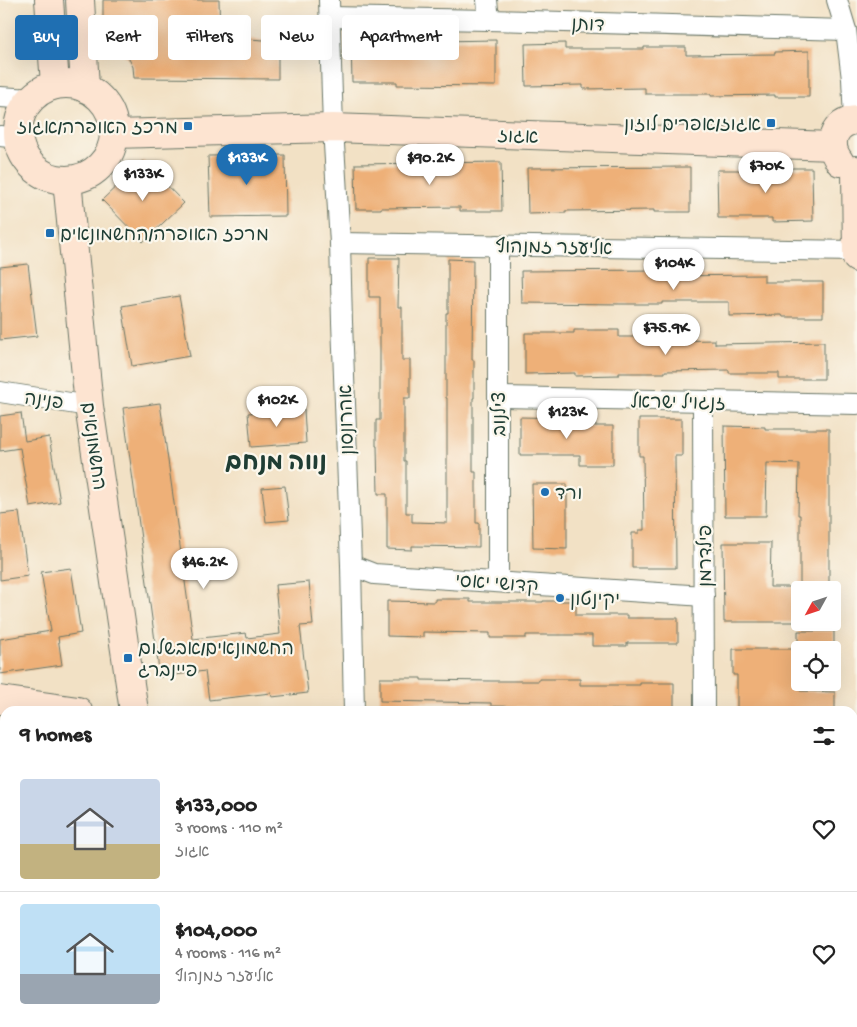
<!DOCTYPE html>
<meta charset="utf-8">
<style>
:root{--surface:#fff;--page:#f2f2f2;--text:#222;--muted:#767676;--line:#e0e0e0;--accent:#1f6fb2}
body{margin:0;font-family:"Gochi Hand","Playpen Sans Hebrew",sans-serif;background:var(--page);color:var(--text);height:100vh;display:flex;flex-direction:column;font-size:19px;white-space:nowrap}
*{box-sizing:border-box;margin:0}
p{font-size:16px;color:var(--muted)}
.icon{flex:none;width:28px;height:28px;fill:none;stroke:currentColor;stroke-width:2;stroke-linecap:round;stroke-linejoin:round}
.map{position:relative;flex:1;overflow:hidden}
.details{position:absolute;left:0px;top:706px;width:858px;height:321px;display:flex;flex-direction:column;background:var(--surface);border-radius:15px 15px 0 0;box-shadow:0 5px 20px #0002}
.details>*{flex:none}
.hud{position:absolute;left:15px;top:15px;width:500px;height:45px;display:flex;gap:10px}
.needle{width:32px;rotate:230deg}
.tools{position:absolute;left:791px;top:581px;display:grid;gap:10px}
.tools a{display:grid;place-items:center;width:50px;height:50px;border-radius:5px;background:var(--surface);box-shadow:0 5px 20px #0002;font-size:25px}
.price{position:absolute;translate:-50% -42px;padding:0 11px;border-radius:18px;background:#fff;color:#222;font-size:16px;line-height:32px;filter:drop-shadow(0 1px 2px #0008)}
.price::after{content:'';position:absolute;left:50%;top:30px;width:15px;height:11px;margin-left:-8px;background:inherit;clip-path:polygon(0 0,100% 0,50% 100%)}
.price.active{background:var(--accent);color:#fff}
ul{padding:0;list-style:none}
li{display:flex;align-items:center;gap:15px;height:125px;padding:0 20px}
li+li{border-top:1px solid var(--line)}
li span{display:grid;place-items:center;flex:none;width:140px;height:100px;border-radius:5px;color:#555}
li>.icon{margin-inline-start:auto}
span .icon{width:60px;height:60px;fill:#fffc;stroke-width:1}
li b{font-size:21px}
h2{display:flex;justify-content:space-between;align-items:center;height:60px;padding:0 20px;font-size:21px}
.chip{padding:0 18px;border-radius:5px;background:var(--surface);box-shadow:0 5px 20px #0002;font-size:18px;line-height:45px}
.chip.active{background:var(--accent);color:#fff}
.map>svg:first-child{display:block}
</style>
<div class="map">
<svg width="857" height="1027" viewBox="0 0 857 1027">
<rect width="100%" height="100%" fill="#fbf7ec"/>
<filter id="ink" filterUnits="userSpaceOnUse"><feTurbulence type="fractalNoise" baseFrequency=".02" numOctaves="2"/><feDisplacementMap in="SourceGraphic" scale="10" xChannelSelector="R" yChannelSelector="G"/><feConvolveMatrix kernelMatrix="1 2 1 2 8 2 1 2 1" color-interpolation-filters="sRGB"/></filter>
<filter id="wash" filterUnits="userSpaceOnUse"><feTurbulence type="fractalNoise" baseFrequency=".0096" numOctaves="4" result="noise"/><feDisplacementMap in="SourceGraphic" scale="20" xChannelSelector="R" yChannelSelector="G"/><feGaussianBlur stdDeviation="1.12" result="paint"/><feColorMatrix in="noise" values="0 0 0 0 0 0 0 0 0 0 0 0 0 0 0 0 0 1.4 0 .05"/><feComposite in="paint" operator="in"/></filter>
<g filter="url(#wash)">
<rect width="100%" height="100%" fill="#f2e1c5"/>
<rect fill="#b5c96d" stroke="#6a8350" x="731" y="1022" width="122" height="5"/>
<g id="blocks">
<g fill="#eeb078">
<path d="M103,0H219L220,37L278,41V79L134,78L133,67L129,59L119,50L103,47Z"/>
<path d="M379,38L380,42L496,40V86L397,85V82H352L351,39Z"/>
<path d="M565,43V49H644V47H686V55L775,54V52L809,51V97H775V95L711,96V94H645V88L583,89V85L526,86L525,44Z"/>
<path d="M285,155L286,216L210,217L208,156Z"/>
<path d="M143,161L184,203L143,242L102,200Z"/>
<path d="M501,162L502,211H460V207L381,208V209H356L355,164Z"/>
<path d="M690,167V212H654V210L566,211V213L528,214L527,168Z"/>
<path d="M771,168H812L813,221L772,222V218H718L717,170H771Z"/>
<path d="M369,258H399L398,307H402V360H410V398H404V461H406V513H412V522L447,523V398H446V313H448V259L473,260L472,360H474V398H473V472H476V523H479V547L412,546V550L387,549V494H378L377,446H376V420H380V297H369Z"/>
<path d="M28,264L37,336L0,340V267Z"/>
<path d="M661,270V276L764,275V282H823V317H783L782,315L729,316V302H662V304H622L522,303L521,271Z"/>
<path d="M179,296L190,356L132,366L122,306Z"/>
<path d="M574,330H619V337H665V341L715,340V344L824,342V379H779V373H729V370L665,371V373H619V375L575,376V373L525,374V333H574Z"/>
<path d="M160,403L193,639L246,633L247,638L280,634L275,585L309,582L313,625L300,626L308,693L272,697L271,693L209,700L205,671L160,677L123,408Z"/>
<path d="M304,409L306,443L251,447L248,413Z"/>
<path d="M21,413L25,441L49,437L60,502L30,507L20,448L0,451V416Z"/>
<path d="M520,417L564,418V426H613V465H580V455H520Z"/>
<path d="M639,419H682V456H675L676,568H632V533H639V530H644L643,456H639Z"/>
<path d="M724,426L765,427V429H829V590H800V622H724L723,543H771L770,587H800V515H798L799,464L767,463L766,516H725Z"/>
<path d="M532,484H567V549L533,548Z"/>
<path d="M285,486L289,520L266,522L262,488Z"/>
<path d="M19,512L28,576L0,580V514Z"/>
<path d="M71,568L81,633L58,637L62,665L0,674V639L51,631L41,572Z"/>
<path d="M435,599H470V602H543V601H576V615H627V618H678V643H627V646H592V635H526V638H490V633L423,632V637L387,636V601L435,602Z"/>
<path d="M798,631H834V650H800V691L835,692V711H737V675H733V649H798Z"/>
<path d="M380,678H421V680L491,681H539V679H580V685H640V683H674V711L539,709V707L491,706V703L380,701Z"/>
</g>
</g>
</g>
<g filter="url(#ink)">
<use href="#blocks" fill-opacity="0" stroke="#697667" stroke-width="1"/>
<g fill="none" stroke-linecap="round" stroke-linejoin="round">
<g stroke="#697667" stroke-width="22">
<g id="street">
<path d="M329,0L333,128L340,243L342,322L351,565L354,711"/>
<path d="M487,0L489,20"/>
<path d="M837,0L846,30L852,79L854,119"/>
<path d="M330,17L489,20L846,30"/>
<path d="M0,97L31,99"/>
<path d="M0,136L18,138"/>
<path d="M340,243L857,251"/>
<path d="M498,245V582"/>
<path d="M0,392L89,406"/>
<path d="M498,397L857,404"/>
<path d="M703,401L704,711"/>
<path d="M351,565L374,574L704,596"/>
<path d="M852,922H857"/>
<path d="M366,1022V1027"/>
<path d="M523,1022V1027"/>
<path d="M721,1027V1022"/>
</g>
</g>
<g stroke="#697667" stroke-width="30">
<g id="secondary">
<path d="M49,0L55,85"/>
<path d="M80,0L85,88"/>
<circle cx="66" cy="132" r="48"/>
<path d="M114,134L333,128L833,146"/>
<path d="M840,162C826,144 833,122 857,120"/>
<path d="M856,170L857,258"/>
<path d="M67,180L89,406L134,711"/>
<path d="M0,700L78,711"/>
<path d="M852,768H857"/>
<path d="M169,1022L170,1027"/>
</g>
</g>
<use href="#street" stroke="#fff" stroke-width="20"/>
<use href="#secondary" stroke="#fde4d1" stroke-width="28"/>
</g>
</g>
<g fill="#1f6fb2" stroke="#fbf7ec" stroke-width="2">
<rect x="766" y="118" width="10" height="10" rx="2.5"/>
<rect x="183" y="121" width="10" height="10" rx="2.5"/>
<rect x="45" y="228" width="10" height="10" rx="2.5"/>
<circle cx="545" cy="492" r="5"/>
<circle cx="560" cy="598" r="5"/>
<rect x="123" y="653" width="10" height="10" rx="2.5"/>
</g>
<g text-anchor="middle" stroke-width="4.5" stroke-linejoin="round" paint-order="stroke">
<g font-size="19" fill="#1f3d34" stroke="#fbf7ec">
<text transform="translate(588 23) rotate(2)" y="7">דותן</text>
<text transform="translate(518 135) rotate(2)" y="7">אגוז</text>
<text transform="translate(554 246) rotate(1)" y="7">אליעזר זמנהוף</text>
<text transform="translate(44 399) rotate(8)" y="7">פנינה</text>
<text transform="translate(678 401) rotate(1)" y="7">זנגויל ישראל</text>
<text transform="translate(498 414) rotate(-90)" y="7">צ'לנוב</text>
<text transform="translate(345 420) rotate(-92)" y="7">אהרונסון</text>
<text transform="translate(95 446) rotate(82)" y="7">החשמונאים</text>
<text transform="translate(704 556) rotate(-90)" y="7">פילדרמן</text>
<text transform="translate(497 582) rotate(4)" y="7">קדושי יאסי</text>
</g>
<g font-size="19" fill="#1f3d34" stroke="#fbf7ec" text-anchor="start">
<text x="761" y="130" text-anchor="end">אגוז/אפרים לוזון</text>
<text x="178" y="133" text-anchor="end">מרכז האופרה/אגוז</text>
<text x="60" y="240">מרכז האופרה/החשמונאים</text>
<text x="555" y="499">ורד</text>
<text x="570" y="605">יקינטון</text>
<text x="138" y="654">החשמונאים/אבשלום<tspan x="138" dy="22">פיינברג</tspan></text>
</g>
<g font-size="24" font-weight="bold" fill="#1f3d34" stroke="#fbf7ec">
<text x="276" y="469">נווה מנחם</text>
</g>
</g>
</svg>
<div class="tools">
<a><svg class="needle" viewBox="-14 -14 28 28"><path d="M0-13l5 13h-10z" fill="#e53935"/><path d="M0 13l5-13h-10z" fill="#767676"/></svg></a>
<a><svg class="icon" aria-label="locate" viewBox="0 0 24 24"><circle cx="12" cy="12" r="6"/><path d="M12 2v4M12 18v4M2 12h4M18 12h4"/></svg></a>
</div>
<b class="price active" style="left:247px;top:186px">$133K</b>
<b class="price" style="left:430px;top:186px">$90.2K</b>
<b class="price" style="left:766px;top:194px">$70K</b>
<b class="price" style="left:143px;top:202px">$133K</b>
<b class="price" style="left:674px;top:291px">$104K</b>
<b class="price" style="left:666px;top:356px">$75.9K</b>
<b class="price" style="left:277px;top:428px">$102K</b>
<b class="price" style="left:567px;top:440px">$123K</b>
<b class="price" style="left:204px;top:590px">$46.2K</b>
<div class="hud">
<a class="chip active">Buy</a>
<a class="chip">Rent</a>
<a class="chip">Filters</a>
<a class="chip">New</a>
<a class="chip">Apartment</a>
</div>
<section class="details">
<h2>9 homes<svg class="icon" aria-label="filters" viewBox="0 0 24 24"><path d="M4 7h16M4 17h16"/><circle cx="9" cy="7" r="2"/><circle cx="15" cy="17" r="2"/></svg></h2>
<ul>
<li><span style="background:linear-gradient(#c9d6e8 65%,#c2b280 0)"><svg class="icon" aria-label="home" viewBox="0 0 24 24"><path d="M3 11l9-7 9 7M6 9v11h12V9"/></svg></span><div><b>$133,000</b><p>3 rooms · 110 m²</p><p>אגוז</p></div><svg class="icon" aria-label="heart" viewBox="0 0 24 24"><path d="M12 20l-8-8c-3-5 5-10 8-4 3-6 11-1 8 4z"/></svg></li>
<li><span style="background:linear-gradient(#bfe0f5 70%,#9aa5b1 0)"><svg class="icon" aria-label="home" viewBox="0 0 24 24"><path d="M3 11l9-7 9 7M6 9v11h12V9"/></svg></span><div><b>$104,000</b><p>4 rooms · 116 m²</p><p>אליעזר זמנהוף</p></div><svg class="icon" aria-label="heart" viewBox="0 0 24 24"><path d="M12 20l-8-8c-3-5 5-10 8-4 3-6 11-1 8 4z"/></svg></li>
</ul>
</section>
</div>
